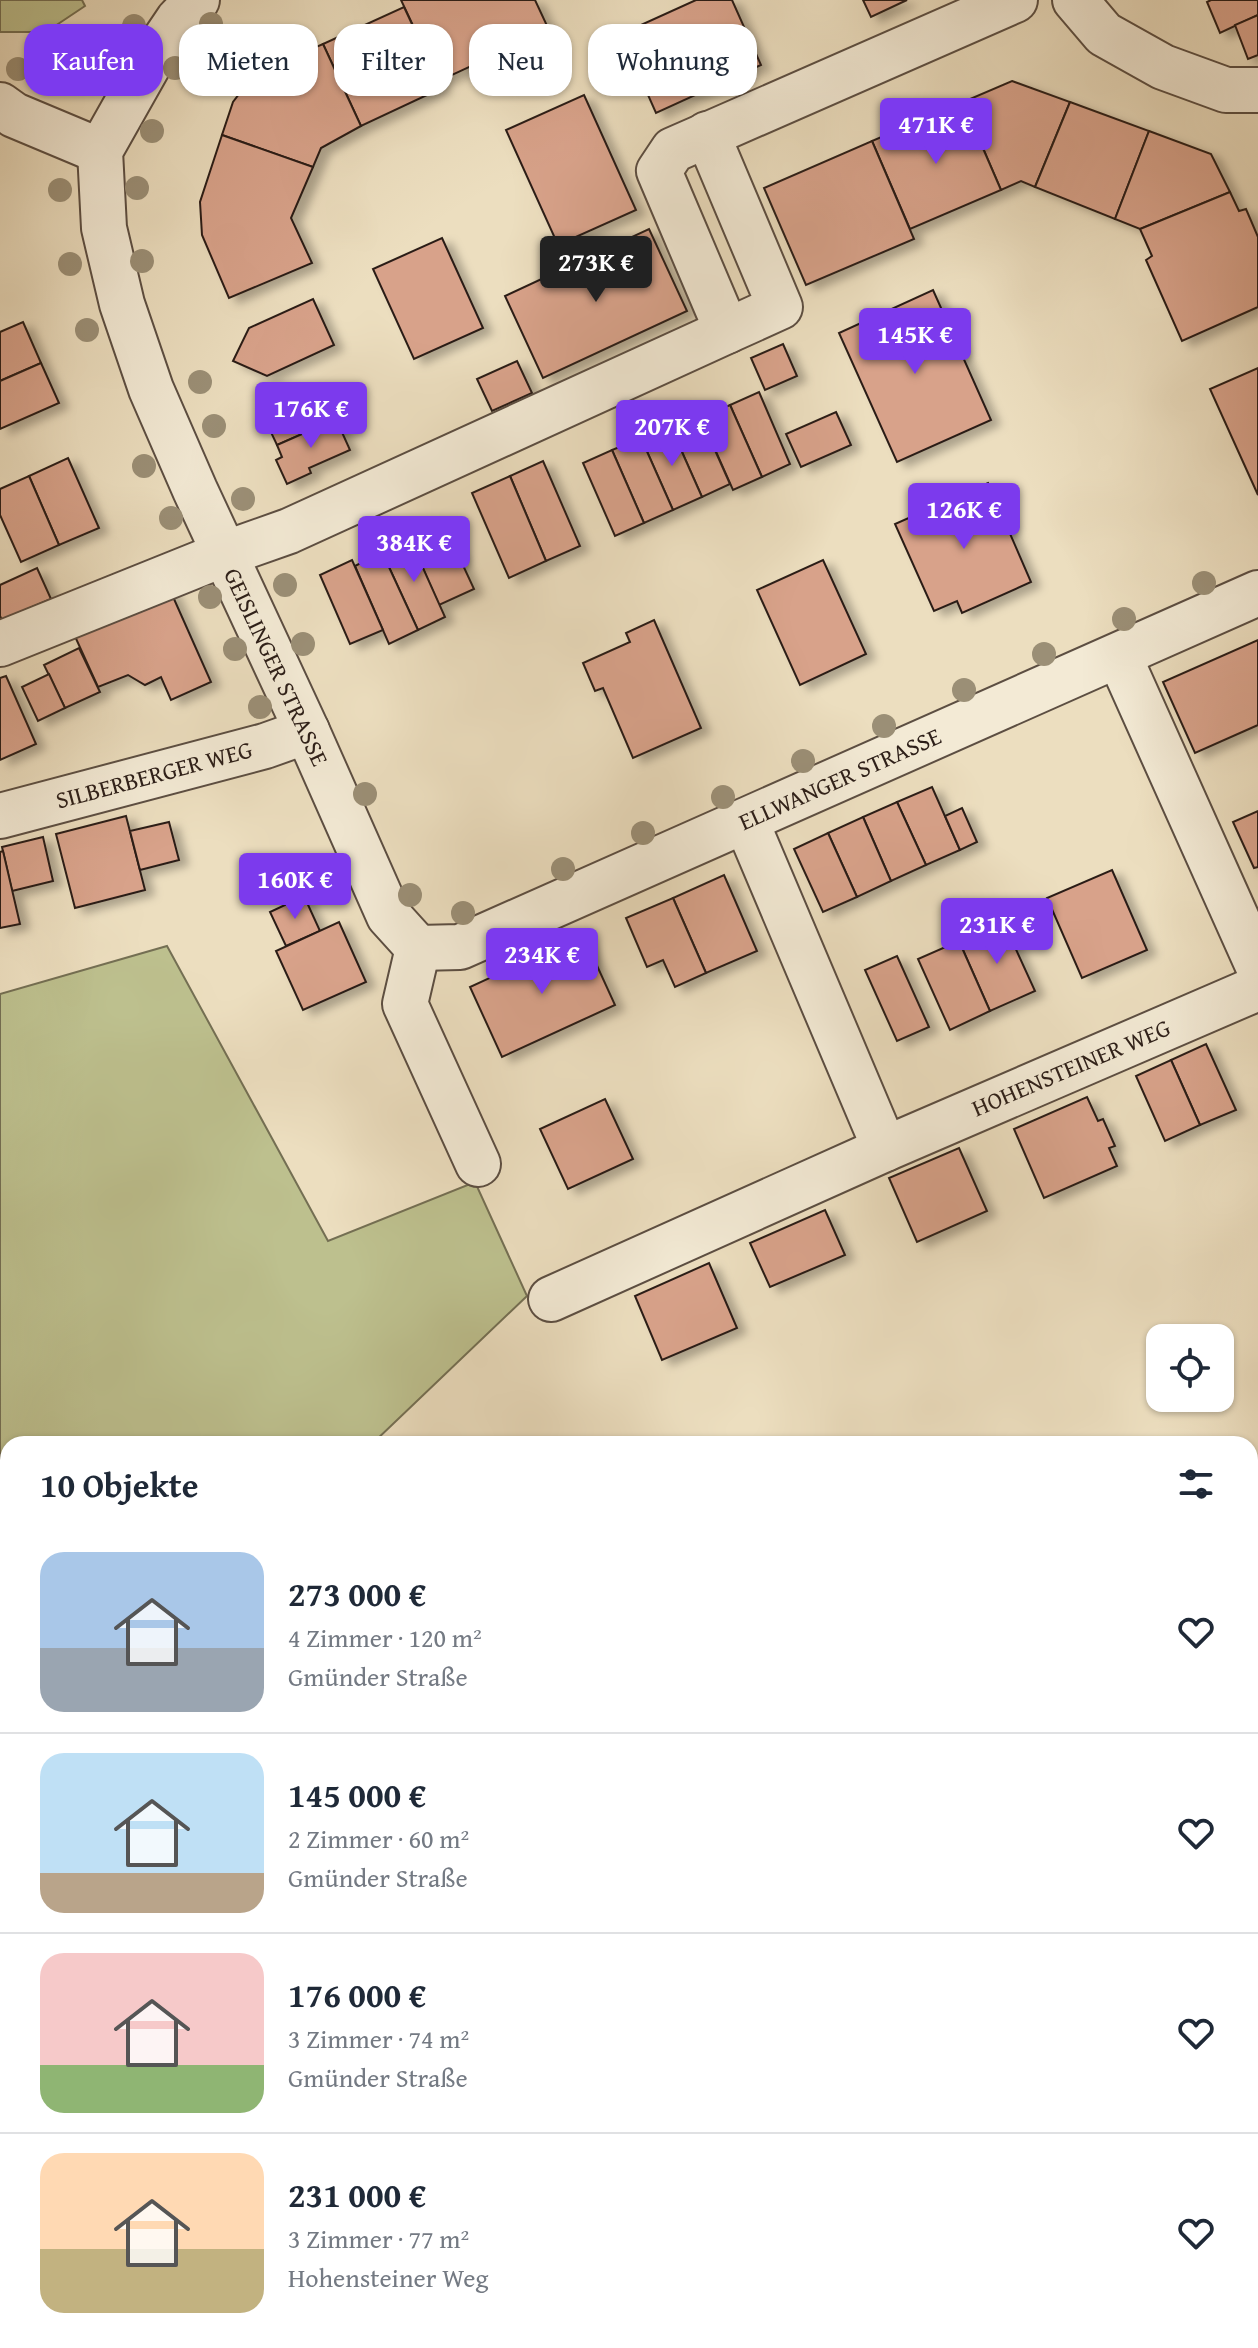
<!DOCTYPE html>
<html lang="de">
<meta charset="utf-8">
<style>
:root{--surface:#fff;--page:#f6f6f7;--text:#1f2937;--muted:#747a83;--line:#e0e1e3;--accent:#7c3aed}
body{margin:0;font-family:"Gentium Book Plus",serif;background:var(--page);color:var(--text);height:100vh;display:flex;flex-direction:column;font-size:30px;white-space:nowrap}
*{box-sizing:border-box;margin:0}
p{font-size:26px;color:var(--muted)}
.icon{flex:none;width:44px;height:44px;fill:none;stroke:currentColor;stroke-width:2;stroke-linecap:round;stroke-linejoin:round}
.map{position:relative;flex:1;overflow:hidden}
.details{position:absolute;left:0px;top:1436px;width:1258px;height:912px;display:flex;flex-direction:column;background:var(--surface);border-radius:24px 24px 0 0;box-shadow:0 2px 6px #0004}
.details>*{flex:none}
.banner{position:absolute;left:24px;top:24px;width:800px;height:72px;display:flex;gap:16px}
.controls{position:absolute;left:1146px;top:1324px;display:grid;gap:16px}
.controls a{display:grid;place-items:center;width:88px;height:88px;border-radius:16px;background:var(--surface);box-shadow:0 2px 6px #0004;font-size:40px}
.price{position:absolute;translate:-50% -68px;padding:0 18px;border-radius:8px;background:var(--accent);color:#fff;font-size:26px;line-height:52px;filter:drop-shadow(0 2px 4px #0008)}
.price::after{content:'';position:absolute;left:50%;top:48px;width:24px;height:18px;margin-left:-12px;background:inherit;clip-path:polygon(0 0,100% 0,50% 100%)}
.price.active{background:#222;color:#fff}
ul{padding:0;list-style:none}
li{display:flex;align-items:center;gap:24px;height:200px;padding:0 40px}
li+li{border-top:2px solid var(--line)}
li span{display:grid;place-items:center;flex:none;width:224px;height:160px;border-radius:24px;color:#555}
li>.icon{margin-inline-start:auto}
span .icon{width:96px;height:96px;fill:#fffc;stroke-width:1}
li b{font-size:34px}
h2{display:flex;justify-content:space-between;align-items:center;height:96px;padding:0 40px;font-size:34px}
.chip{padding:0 28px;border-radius:24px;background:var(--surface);box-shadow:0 2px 6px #0004;font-size:28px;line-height:72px}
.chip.active{background:var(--accent);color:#fff}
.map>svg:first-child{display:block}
</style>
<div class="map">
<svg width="1258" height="2348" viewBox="0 0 1258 2348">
<defs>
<filter id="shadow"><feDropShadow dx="9" dy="5" stdDeviation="4" flood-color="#0004"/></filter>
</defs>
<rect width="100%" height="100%" fill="#ecdebf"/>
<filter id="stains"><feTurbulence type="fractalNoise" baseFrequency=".0025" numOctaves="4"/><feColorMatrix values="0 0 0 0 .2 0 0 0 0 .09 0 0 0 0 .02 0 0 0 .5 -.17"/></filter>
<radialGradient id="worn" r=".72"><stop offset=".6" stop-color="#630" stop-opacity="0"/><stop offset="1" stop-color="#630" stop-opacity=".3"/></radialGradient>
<g fill="#bdc08e" stroke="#746f53" stroke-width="2">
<path d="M0,0H82L85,6L46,32H0Z"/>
<path d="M167,946L328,1241L475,1182L527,1296L372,1444H8V1708L0,1713V994Z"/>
<path d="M1258,2318V2348H1162L1188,2340H1250V2321Z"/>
</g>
<g fill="#d8a28a" stroke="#2c1e18" stroke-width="2" filter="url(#shadow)">
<path d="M401,0H535L549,30L439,81Z"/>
<path d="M696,0H732L761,65L656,113L621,34Z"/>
<path d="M863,0H907L871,17Z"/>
<path d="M1211,0H1258V15L1220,33L1207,2Z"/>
<path d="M404,7L442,88L361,126L323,44Z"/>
<path d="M1258,15V55L1248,59L1235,25Z"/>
<path d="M323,44L361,126L321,148L313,167L222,135L233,102L255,73Z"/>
<path d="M1012,81L1070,102L1035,187L1021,181L1001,190L963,102Z"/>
<path d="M584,95L636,210L558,245L506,130Z"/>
<path d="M963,102L1001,190L910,229L872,141Z"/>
<path d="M1070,102L1149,131L1115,219L1035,187Z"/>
<path d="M1149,131L1211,154L1230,192L1140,229L1115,219Z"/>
<path d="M222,135L313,167L291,218L312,263L229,298L202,235L200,202Z"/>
<path d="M872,141L914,239L806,285L764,188Z"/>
<path d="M1230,192L1239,211L1246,209L1258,237V307L1182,341L1146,260L1152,256L1140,229Z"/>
<path d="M649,229L687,311L543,378L505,296Z"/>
<path d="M442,238L483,328L414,359L373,269Z"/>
<path d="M933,290L991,420L897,462L839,333Z"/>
<path d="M313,299L334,345L267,376L233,361L249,328Z"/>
<path d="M23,322L41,363L0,381V332Z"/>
<path d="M783,344L797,376L765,390L751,358Z"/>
<path d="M517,361L532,393L492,411L477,379Z"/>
<path d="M41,363L59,403L0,429V381Z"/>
<path d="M1258,368V495L1210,389Z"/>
<path d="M328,388L341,417L277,445L261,411L286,399L289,406Z"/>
<path d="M759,392L790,464L762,477L730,405Z"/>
<path d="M730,405L762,477L733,490L701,418Z"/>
<path d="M698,412L730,484L702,497L670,425Z"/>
<path d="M836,412L851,445L801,467L786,434Z"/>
<path d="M336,419L350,450L309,468L311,473L287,484L276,460L282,457L277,445Z"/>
<path d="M670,425L702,497L673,510L641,438Z"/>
<path d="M641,438L673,510L644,523L612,450Z"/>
<path d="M612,450L644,523L615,536L583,463Z"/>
<path d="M68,458L99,528L59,545L29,476Z"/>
<path d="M543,461L580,546L546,561L510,476Z"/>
<path d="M29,476L59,545L21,562L0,515V489Z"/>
<path d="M510,476L546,561L509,578L472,493Z"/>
<path d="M988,483L1031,582L962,613L957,601L934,611L895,524Z"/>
<path d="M442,520L474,589L439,605L408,535Z"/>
<path d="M410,539L445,617L418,630L382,552Z"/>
<path d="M382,552L418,630L389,644L355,566Z"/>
<path d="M352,560L383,630L350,644L320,575Z"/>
<path d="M823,560L866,654L800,685L757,590Z"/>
<path d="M37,568L51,599L2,620L0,616V585Z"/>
<path d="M170,590L211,682L171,700L161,677L145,685L128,675L98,687L73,632Z"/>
<path d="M654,620L701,728L633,758L603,688L595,691L583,663L630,642L626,633Z"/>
<path d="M1258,640V725L1195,753L1163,682Z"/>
<path d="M79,648L100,692L65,708L44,665Z"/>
<path d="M49,674L65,708L38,721L22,687Z"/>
<path d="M6,676L36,744L0,760V678Z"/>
<path d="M932,787L960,850L926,865L897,802Z"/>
<path d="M897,802L926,865L891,881L863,817Z"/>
<path d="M962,808L977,842L960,850L945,816Z"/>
<path d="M1258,811V867L1254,868L1233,822Z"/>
<path d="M126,816L145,890L75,908L56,834Z"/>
<path d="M863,817L891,881L857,897L828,833Z"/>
<path d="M169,822L179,860L140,870L130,831Z"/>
<path d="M828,833L857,897L823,912L794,849Z"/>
<path d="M43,837L53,881L12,891L2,847Z"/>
<path d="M3,851L20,924L0,928V852Z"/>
<path d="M1112,870L1147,950L1082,978L1047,898Z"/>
<path d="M724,875L757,951L706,973L673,898Z"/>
<path d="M304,896L320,931L286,946L270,912Z"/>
<path d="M673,898L706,973L675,987L663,960L647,967L626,918Z"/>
<path d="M1003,921L1035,991L990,1011L959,941Z"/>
<path d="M339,922L366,982L303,1010L276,951Z"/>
<path d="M583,935L615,1005L502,1057L470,987Z"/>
<path d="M959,941L990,1011L950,1030L918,959Z"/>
<path d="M897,956L929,1027L897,1041L865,970Z"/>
<path d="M1206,1044L1236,1110L1200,1125L1171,1060Z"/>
<path d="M1171,1060L1200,1125L1165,1141L1136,1076Z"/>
<path d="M1087,1097L1098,1121L1103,1119L1115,1146L1109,1148L1117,1166L1044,1198L1014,1129Z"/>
<path d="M605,1099L633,1159L568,1189L540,1129Z"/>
<path d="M959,1148L987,1211L917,1242L889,1178Z"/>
<path d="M825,1210L845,1255L770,1287L750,1243Z"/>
<path d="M709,1263L737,1328L662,1360L635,1296Z"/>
</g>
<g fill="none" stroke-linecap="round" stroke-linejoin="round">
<g stroke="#5c4e42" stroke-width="48">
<g id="minor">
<path d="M197,0L178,20L153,57L100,151L104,228L122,304L151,389L195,490L307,731L389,916L418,948"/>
<path d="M1075,0L1104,34L1163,67L1226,90H1258"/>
<path d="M0,105L14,115L100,151"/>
<path d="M707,134L780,307L727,331"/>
<path d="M0,644L224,554L289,531L727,331L659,171L673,150L1015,0"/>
<path d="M1119,656L1258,966"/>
<path d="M0,816L265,746L307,731"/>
<path d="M746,821L885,1149"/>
<path d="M418,948L460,947L1258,593"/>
<path d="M418,948L405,1004L478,1164"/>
<path d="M551,1299L885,1149L1258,988"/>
</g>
</g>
<use href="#minor" stroke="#f3ead5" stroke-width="44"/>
</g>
<g fill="#9b8f76">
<circle cx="211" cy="24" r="12"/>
<circle cx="134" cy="26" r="12"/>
<circle cx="75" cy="56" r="12"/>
<circle cx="175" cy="68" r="12"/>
<circle cx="18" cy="69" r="12"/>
<circle cx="152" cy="131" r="12"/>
<circle cx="137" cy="188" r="12"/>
<circle cx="60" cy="190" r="12"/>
<circle cx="142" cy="261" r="12"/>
<circle cx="70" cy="264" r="12"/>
<circle cx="87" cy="330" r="12"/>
<circle cx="200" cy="382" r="12"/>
<circle cx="214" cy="426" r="12"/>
<circle cx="144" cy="466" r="12"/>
<circle cx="243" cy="499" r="12"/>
<circle cx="171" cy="518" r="12"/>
<circle cx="1204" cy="583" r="12"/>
<circle cx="285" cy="585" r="12"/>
<circle cx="210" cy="597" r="12"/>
<circle cx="1124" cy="619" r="12"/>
<circle cx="303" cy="644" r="12"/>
<circle cx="235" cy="649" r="12"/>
<circle cx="1044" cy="654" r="12"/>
<circle cx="964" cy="690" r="12"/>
<circle cx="260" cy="707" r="12"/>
<circle cx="884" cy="726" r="12"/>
<circle cx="803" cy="761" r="12"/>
<circle cx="365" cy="794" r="12"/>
<circle cx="723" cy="797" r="12"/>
<circle cx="643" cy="833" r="12"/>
<circle cx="563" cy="869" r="12"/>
<circle cx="410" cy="895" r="12"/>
<circle cx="463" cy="913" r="12"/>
</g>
<g text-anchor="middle" stroke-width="7" stroke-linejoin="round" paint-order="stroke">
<g font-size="24" fill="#2c1e18" stroke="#f3ead5">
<text transform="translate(276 667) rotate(65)" y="8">GEISLINGER STRASSE</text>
<text transform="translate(154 775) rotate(-15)" y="8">SILBERBERGER WEG</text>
<text transform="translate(840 779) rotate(-24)" y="8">ELLWANGER STRASSE</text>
<text transform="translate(1071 1068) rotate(-23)" y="8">HOHENSTEINER WEG</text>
</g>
</g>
<rect width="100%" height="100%" filter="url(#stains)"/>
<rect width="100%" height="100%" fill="url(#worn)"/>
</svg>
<div class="controls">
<a><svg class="icon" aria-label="locate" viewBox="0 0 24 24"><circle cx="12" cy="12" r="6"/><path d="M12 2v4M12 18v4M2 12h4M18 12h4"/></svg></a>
</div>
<b class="price" style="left:936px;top:166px">471K €</b>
<b class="price active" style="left:596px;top:304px">273K €</b>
<b class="price" style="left:915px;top:376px">145K €</b>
<b class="price" style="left:311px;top:450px">176K €</b>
<b class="price" style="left:672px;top:468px">207K €</b>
<b class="price" style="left:964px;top:551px">126K €</b>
<b class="price" style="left:414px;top:584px">384K €</b>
<b class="price" style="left:295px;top:921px">160K €</b>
<b class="price" style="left:997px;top:966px">231K €</b>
<b class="price" style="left:542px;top:996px">234K €</b>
<div class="banner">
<a class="chip active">Kaufen</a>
<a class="chip">Mieten</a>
<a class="chip">Filter</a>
<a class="chip">Neu</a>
<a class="chip">Wohnung</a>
</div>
<section class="details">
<h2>10 Objekte<svg class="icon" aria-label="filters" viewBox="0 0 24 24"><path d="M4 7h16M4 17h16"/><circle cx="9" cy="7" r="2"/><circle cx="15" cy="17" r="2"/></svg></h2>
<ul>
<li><span style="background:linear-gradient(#a9c7e8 60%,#9aa5b1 0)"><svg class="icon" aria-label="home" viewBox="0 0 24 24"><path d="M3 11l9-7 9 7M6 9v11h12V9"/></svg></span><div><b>273 000 €</b><p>4 Zimmer · 120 m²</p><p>Gmünder Straße</p></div><svg class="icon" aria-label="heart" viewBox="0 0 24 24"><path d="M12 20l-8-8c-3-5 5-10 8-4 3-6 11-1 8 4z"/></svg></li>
<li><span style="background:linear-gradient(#bfe0f5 75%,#b9a48a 0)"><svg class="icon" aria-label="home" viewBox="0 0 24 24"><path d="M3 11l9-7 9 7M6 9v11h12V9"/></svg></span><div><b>145 000 €</b><p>2 Zimmer · 60 m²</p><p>Gmünder Straße</p></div><svg class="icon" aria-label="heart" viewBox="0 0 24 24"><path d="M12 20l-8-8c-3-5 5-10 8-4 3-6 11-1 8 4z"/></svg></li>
<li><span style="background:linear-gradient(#f6c9c9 70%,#8fb573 0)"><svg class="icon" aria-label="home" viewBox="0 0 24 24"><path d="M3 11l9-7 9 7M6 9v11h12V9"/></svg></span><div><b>176 000 €</b><p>3 Zimmer · 74 m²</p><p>Gmünder Straße</p></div><svg class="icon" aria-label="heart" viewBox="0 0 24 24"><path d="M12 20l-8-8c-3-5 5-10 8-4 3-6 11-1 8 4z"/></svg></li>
<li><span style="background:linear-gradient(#ffd9b3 60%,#c2b280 0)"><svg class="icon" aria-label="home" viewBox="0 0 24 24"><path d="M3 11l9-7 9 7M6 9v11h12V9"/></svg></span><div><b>231 000 €</b><p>3 Zimmer · 77 m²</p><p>Hohensteiner Weg</p></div><svg class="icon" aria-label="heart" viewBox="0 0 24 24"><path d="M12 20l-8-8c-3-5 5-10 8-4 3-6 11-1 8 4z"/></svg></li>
</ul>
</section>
</div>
